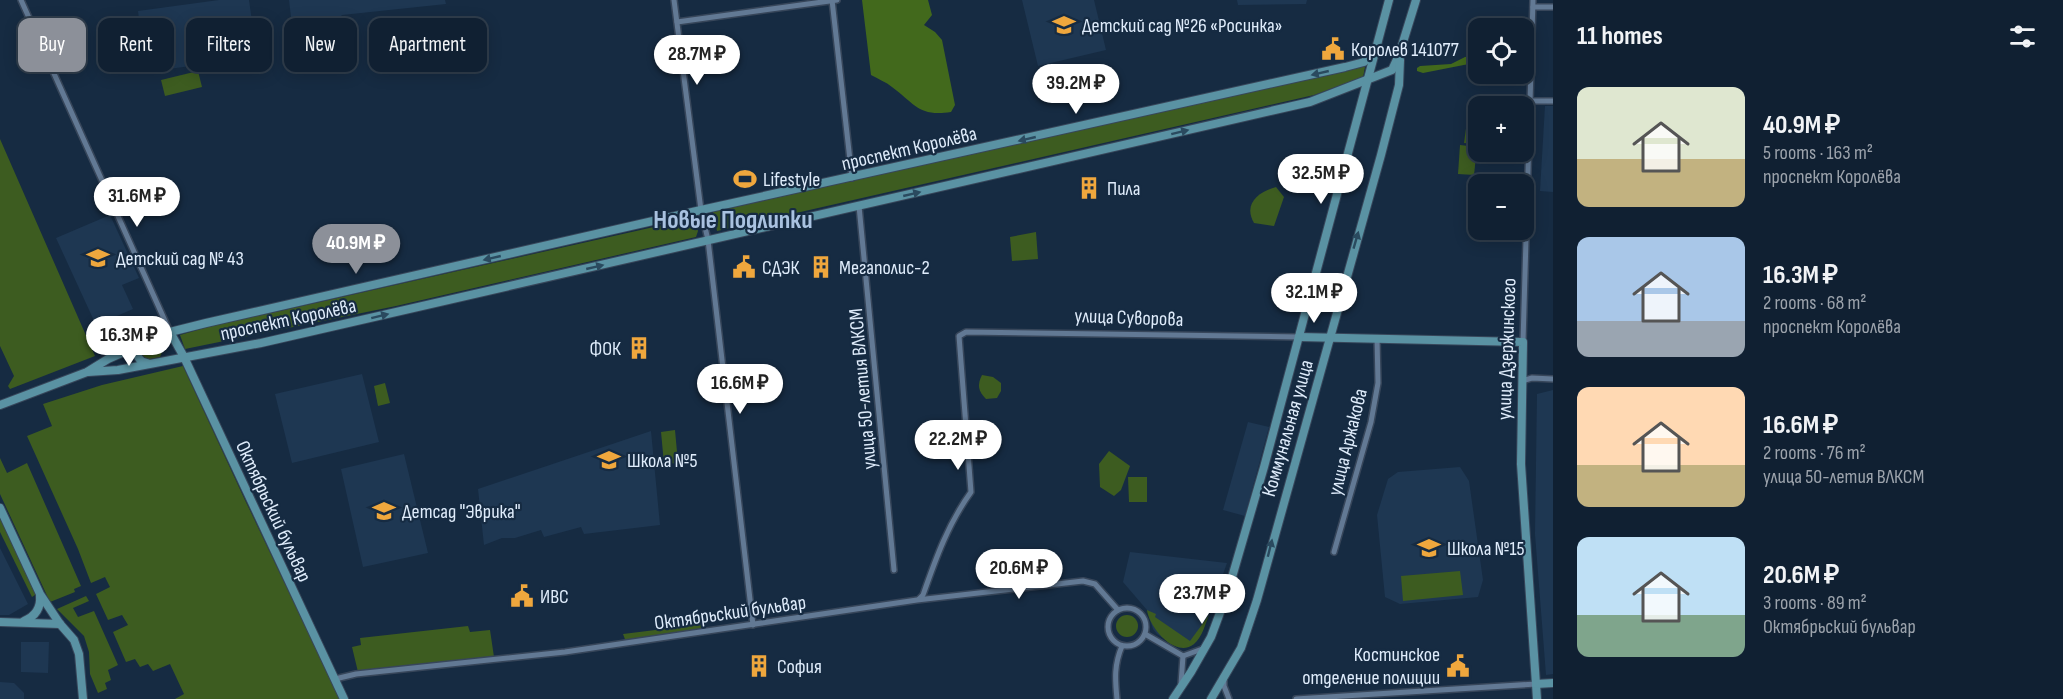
<!DOCTYPE html>
<meta charset="utf-8">
<style>
:root{--surface:#102032;--page:#19283a;--text:#f1f3f6;--muted:#9ca3ac;--line:#303e4d;--accent:#8c9099}
body{margin:0;font-family:"Sofia Sans Condensed",sans-serif;background:var(--page);color:var(--text);height:100vh;display:flex;flex-direction:column;font-size:22px;white-space:nowrap}
*{box-sizing:border-box;margin:0}
p{font-size:20px;color:var(--muted)}
.icon{flex:none;width:33px;height:33px;fill:none;stroke:currentColor;stroke-width:2;stroke-linecap:round;stroke-linejoin:round}
.map{position:relative;flex:1;overflow:hidden}
.details{display:flex;flex-direction:column;background:var(--surface);width:510px}
.details>*{flex:none}
.hud{position:absolute;left:18px;top:18px;width:570px;height:54px;display:flex;gap:12px}
.fabs{position:absolute;left:1468px;top:18px;display:grid;gap:12px}
.fabs a{display:grid;place-items:center;width:66px;height:66px;border-radius:12px;background:var(--surface);box-shadow:0 3px 15px #0003,0 0 0 2px var(--line);font-size:30px}
.price{position:absolute;translate:-50% -51px;padding:0 14px;border-radius:21px;background:#fff;color:#222;font-size:20px;line-height:39px;filter:drop-shadow(0 2px 3px #0008)}
.price::after{content:'';position:absolute;left:50%;top:36px;width:18px;height:14px;margin-left:-9px;background:inherit;clip-path:polygon(0 0,100% 0,50% 100%)}
.price.on{background:var(--accent);color:#fff}
ul{padding:0;list-style:none}
li{display:flex;align-items:center;gap:18px;height:150px;padding:0 24px}
li span{display:grid;place-items:center;flex:none;width:168px;height:120px;border-radius:12px;color:#555}
li>.icon{margin-inline-start:auto}
span .icon{width:72px;height:72px;fill:#fffc;stroke-width:1}
li b{font-size:26px}
h2{display:flex;justify-content:space-between;align-items:center;height:72px;padding:0 24px;font-size:26px}
.chip{padding:0 21px;border-radius:12px;background:var(--surface);box-shadow:0 3px 15px #0003,0 0 0 2px var(--line);font-size:21px;line-height:54px}
.chip.on{background:var(--accent);color:#fff}
main{display:flex;flex:1;min-height:0}
.map>svg:first-child{display:block}
</style>
<main>
<div class="map">
<svg width="1553" height="699" viewBox="0 0 1553 699">
<rect width="100%" height="100%" fill="#162b42"/>
<g fill="#1e3752">
<path d="M219,0H249L257,57L146,72L138,11Z"/>
<path d="M289,0H445L446,4L342,15L296,59Z"/>
<path d="M1022,0H1094L1106,50L1038,66Z"/>
<path d="M1237,0H1307L1306,4L1238,5Z"/>
<path d="M1545,106H1553V192L1540,191Z"/>
<path d="M110,215L139,278L122,285L133,309L96,325L56,238Z"/>
<path d="M362,374L379,442L292,463L275,394Z"/>
<path d="M1553,390V674L1546,675L1535,534L1537,394Z"/>
<path d="M1248,422L1269,427L1245,516L1223,510Z"/>
<path d="M651,431L660,525L584,534L581,527L544,537L541,530L515,538H502L484,545L478,489Z"/>
<path d="M404,454L428,553L363,567L341,469Z"/>
<path d="M1460,467L1469,481L1483,580L1478,597L1400,604L1385,597L1377,515L1388,479L1398,472Z"/>
<path d="M0,548L28,604L9,615H0Z"/>
<path d="M1130,552L1227,563L1202,633L1193,645L1179,648L1157,634L1153,629L1147,610L1123,582Z"/>
<path d="M21,642H49L48,673L21,672Z"/>
<path d="M0,682L14,683L24,693V699H0Z"/>
</g>
<g fill="#3d5c20">
<path d="M1360,66L1365,67L1363,77L1314,95L717,231L713,212Z"/>
<path d="M198,71L202,87L165,96L161,80Z"/>
<path d="M1467,121L1479,123V144L1464,143Z"/>
<path d="M0,139L95,356L10,389L8,386L14,376L0,346Z"/>
<path d="M1460,145L1477,147L1474,175L1458,174Z"/>
<path d="M1276,187L1284,197L1274,226L1254,223C1243,204 1258,192 1276,187Z"/>
<path d="M694,218L698,231L696,237L396,306L185,349L180,335L208,327Z"/>
<path d="M1036,232L1038,259L1012,261L1010,237Z"/>
<path d="M158,342C164,347 163,351 160,357L145,360L141,356L143,348Z"/>
<path d="M183,366L244,498L340,699H175L184,694L170,664L153,671L148,664L140,667L135,659L126,662L113,632L128,625L122,615L108,620L96,594L110,587L105,577L91,583L78,549L27,436L52,426L43,404L102,385Z"/>
<path d="M982,375L993,377L1001,383V391L997,398L986,399C978,391 977,385 982,375Z"/>
<path d="M385,383L390,403L378,406L374,386Z"/>
<path d="M675,430L678,463L664,464L661,432Z"/>
<path d="M1109,451L1130,466L1121,490L1114,496L1100,487L1099,464Z"/>
<path d="M0,458L7,473L27,463L81,586L74,589L75,592L50,602L0,494Z"/>
<path d="M1128,477H1147V502H1129Z"/>
<path d="M0,513L38,593L32,597L0,532Z"/>
<path d="M1460,571L1463,595L1403,601L1401,576Z"/>
<path d="M86,596L89,601L73,608L78,617L94,611L118,665L108,670L111,680L105,683L107,689L98,693L90,674L89,652L84,636L57,609Z"/>
<path d="M1147,610L1156,614L1155,617L1190,641L1209,615C1205,625 1202,637 1194,644C1175,659 1149,627 1147,610Z"/>
<circle cx="1127" cy="626" r="11"/>
<path d="M704,624V630L626,642L623,634Z"/>
<path d="M468,626L470,632L490,630L494,657L358,672L352,647L361,645L360,638Z"/>
</g>
<g fill="#42691c">
<path d="M862,0H928L932,15L924,25L935,32L942,40L955,105L951,112C919,117 915,104 892,87C886,82 878,79 871,75Z"/>
<path d="M1479,55V62L1423,73L1417,71V68L1420,66L1451,64L1465,57Z"/>
</g>
<g fill="none" stroke-linecap="round" stroke-linejoin="round">
<g stroke="#37465a" stroke-width="8">
<g id="street">
<path d="M21,0L170,332"/>
<path d="M674,0L701,210L708,240L753,625"/>
<path d="M832,0L852,178"/>
<path d="M1533,7H1553"/>
<path d="M677,22L837,0"/>
<path d="M1530,101H1553"/>
<path d="M859,206L894,570"/>
<path d="M1523,342L1533,0"/>
<path d="M1522,381L1532,378L1553,379"/>
<path d="M1334,552L1371,422L1378,383L1377,338"/>
<path d="M919,599L923,595C936,558 948,524 971,492L959,336L966,332L1299,337"/>
<circle cx="1127" cy="627" r="19"/>
<path d="M1145,634L1183,656L1205,648"/>
<path d="M335,679L356,674L565,652L917,600L1083,581L1095,584L1118,610"/>
<path d="M1224,679V686L1229,699"/>
<path d="M1181,684L1183,656"/>
<path d="M1117,699C1115,679 1114,665 1122,646"/>
<path d="M1296,699L1536,684"/>
</g>
</g>
<g stroke="#37465a" stroke-width="10">
<g id="secondary">
<path d="M170,332L184,357L344,699"/>
<path d="M1299,337L1523,342L1521,464L1537,699"/>
<path d="M136,347C137,355 138,362 147,363"/>
<path d="M88,372L118,370L261,343L1310,102L1392,70L1399,55L1416,0"/>
<path d="M0,405L87,372L108,359L170,332L206,323L701,210L1345,67L1364,62L1373,53"/>
<path d="M0,508L40,594L60,624L74,640L79,654L83,699"/>
<path d="M24,621C36,616 41,608 40,596"/>
<path d="M0,622L60,624"/>
<path d="M1536,684L1553,683"/>
<path d="M1173,699L1191,672L1211,637L1228,591L1264,467L1389,0"/>
<path d="M1211,699L1241,648L1257,600L1381,155L1399,85L1400,60"/>
</g>
</g>
<use href="#street" stroke="#627994" stroke-width="5"/>
<use href="#secondary" stroke="#5a92a3" stroke-width="8"/>
</g>
<defs><path id="oneway-solid" d="M-6-.8H1V-3.2L6.5 0L1 3.2V.8H-6Z" transform="scale(1.5)"/></defs>
<g fill="#2a4a5f">
<use href="#oneway-solid" transform="translate(1320 73) rotate(167)"/>
<use href="#oneway-solid" transform="translate(1180 132) rotate(-14)"/>
<use href="#oneway-solid" transform="translate(1027 139) rotate(167)"/>
<use href="#oneway-solid" transform="translate(912 194) rotate(-13)"/>
<use href="#oneway-solid" transform="translate(1356 240) rotate(-74)"/>
<use href="#oneway-solid" transform="translate(492 258) rotate(167)"/>
<use href="#oneway-solid" transform="translate(595 267) rotate(-13)"/>
<use href="#oneway-solid" transform="translate(380 316) rotate(-14)"/>
<use href="#oneway-solid" transform="translate(1270 548) rotate(-76)"/>
</g>
<defs>
<g id="school-bare" transform="scale(1.8)"><path d="M0-5L7-2L0 1L-7-2ZM-4 1L0 2.5L4 1V4Q0 6-4 4Z" fill="#efa73d" stroke="#162b42" stroke-width="2.5" paint-order="stroke"/></g>
<g id="civic-bare" transform="scale(1.8)"><path d="M-.6-6.5H3V-4.5H.6V-3L4-1V1h2V6H-6V1h2V-1L-.6-3ZM-1.2 2.5V6h2.4V2.5Z" fill="#efa73d" stroke="#162b42" stroke-width="2.5" paint-order="stroke"/></g>
<g id="stadium-bare" transform="scale(1.8)"><path d="M0-5a6.5 5 0 1 0 0 10a6.5 5 0 1 0 0-10ZM-3.5-1.8h7v3.6h-7Z" fill="#efa73d" stroke="#162b42" stroke-width="2.5" paint-order="stroke"/></g>
<g id="building-bare" transform="scale(1.8)"><path d="M-4-6H4V6H1V3H-1V6H-4ZM-2.5-4.3h1.7v1.8h-1.7ZM.8-4.3h1.7v1.8H.8ZM-2.5-1h1.7V.8h-1.7ZM.8-1h1.7V.8H.8Z" fill="#efa73d" stroke="#162b42" stroke-width="2.5" paint-order="stroke"/></g>
</defs>
<g fill-rule="evenodd">
<use href="#school-bare" x="1064" y="25"/>
<use href="#civic-bare" x="1333" y="49"/>
<use href="#stadium-bare" x="745" y="179"/>
<use href="#building-bare" x="1089" y="188"/>
<use href="#school-bare" x="98" y="258"/>
<use href="#civic-bare" x="744" y="267"/>
<use href="#building-bare" x="821" y="267"/>
<use href="#building-bare" x="639" y="348"/>
<use href="#school-bare" x="609" y="460"/>
<use href="#school-bare" x="384" y="511"/>
<use href="#school-bare" x="1429" y="548"/>
<use href="#civic-bare" x="522" y="596"/>
<use href="#building-bare" x="759" y="666"/>
<use href="#civic-bare" x="1458" y="666"/>
</g>
<g text-anchor="middle" stroke-width="4.5" stroke-linejoin="round" paint-order="stroke">
<g font-size="20" fill="#dfecfb" stroke="#162b42" text-anchor="start">
<text x="1082" y="32">Детский сад №26 «Росинка»</text>
<text x="1351" y="56">Королев 141077</text>
<text x="763" y="186">Lifestyle</text>
<text x="1107" y="195">Пила</text>
<text x="116" y="265">Детский сад № 43</text>
<text x="762" y="274">СДЭК</text>
<text x="839" y="274">Мегаполис-2</text>
<text x="621" y="355" text-anchor="end">ФОК</text>
<text x="627" y="467">Школа №5</text>
<text x="402" y="518">Детсад "Эврика"</text>
<text x="1447" y="555">Школа №15</text>
<text x="540" y="603">ИВС</text>
<text x="1440" y="661" text-anchor="end">Костинское<tspan x="1440" dy="23">отделение полиции</tspan></text>
<text x="777" y="673">София</text>
</g>
<g font-size="20" fill="#dfecfb" stroke="#162b42">
<text transform="translate(909 148) rotate(-13)" y="7">проспект Королёва</text>
<text transform="translate(1129 317) rotate(2)" y="7">улица Суворова</text>
<text transform="translate(288 319) rotate(-12)" y="7">проспект Королёва</text>
<text transform="translate(1506 349) rotate(-88)" y="7">улица Дзержинского</text>
<text transform="translate(862 389) rotate(-95)" y="7">улица 50-летия ВЛКСМ</text>
<text transform="translate(1287 428) rotate(-74)" y="7">Коммунальная улица</text>
<text transform="translate(1347 442) rotate(-76)" y="7">улица Аржакова</text>
<text transform="translate(274 511) rotate(65)" y="7">Октябрьский бульвар</text>
<text transform="translate(730 612) rotate(-8)" y="7">Октябрьский бульвар</text>
</g>
<g font-size="26" font-weight="bold" fill="#a9c2e0" stroke="#162b42">
<text x="733" y="228">Новые Подлипки</text>
</g>
</g>
</svg>
<div class="fabs">
<a><svg class="icon" aria-label="locate" viewBox="0 0 24 24"><circle cx="12" cy="12" r="6"/><path d="M12 2v4M12 18v4M2 12h4M18 12h4"/></svg></a>
<a>+</a>
<a>−</a>
</div>
<b class="price" style="left:697px;top:86px">28.7M ₽</b>
<b class="price" style="left:1076px;top:115px">39.2M ₽</b>
<b class="price" style="left:1321px;top:205px">32.5M ₽</b>
<b class="price" style="left:137px;top:228px">31.6M ₽</b>
<b class="price on" style="left:356px;top:275px">40.9M ₽</b>
<b class="price" style="left:1314px;top:324px">32.1M ₽</b>
<b class="price" style="left:129px;top:367px">16.3M ₽</b>
<b class="price" style="left:740px;top:415px">16.6M ₽</b>
<b class="price" style="left:958px;top:471px">22.2M ₽</b>
<b class="price" style="left:1019px;top:600px">20.6M ₽</b>
<b class="price" style="left:1202px;top:625px">23.7M ₽</b>
<div class="hud">
<a class="chip on">Buy</a>
<a class="chip">Rent</a>
<a class="chip">Filters</a>
<a class="chip">New</a>
<a class="chip">Apartment</a>
</div>
</div>
<section class="details">
<h2>11 homes<svg class="icon" aria-label="filters" viewBox="0 0 24 24"><path d="M4 7h16M4 17h16"/><circle cx="9" cy="7" r="2"/><circle cx="15" cy="17" r="2"/></svg></h2>
<ul>
<li><span style="background:linear-gradient(#dfe7d0 60%,#c2b280 0)"><svg class="icon" aria-label="home" viewBox="0 0 24 24"><path d="M3 11l9-7 9 7M6 9v11h12V9"/></svg></span><div><b>40.9M ₽</b><p>5 rooms · 163 m²</p><p>проспект Королёва</p></div></li>
<li><span style="background:linear-gradient(#a9c7e8 70%,#9aa5b1 0)"><svg class="icon" aria-label="home" viewBox="0 0 24 24"><path d="M3 11l9-7 9 7M6 9v11h12V9"/></svg></span><div><b>16.3M ₽</b><p>2 rooms · 68 m²</p><p>проспект Королёва</p></div></li>
<li><span style="background:linear-gradient(#ffd9b3 65%,#c2b280 0)"><svg class="icon" aria-label="home" viewBox="0 0 24 24"><path d="M3 11l9-7 9 7M6 9v11h12V9"/></svg></span><div><b>16.6M ₽</b><p>2 rooms · 76 m²</p><p>улица 50-летия ВЛКСМ</p></div></li>
<li><span style="background:linear-gradient(#bfe0f5 65%,#7fa58c 0)"><svg class="icon" aria-label="home" viewBox="0 0 24 24"><path d="M3 11l9-7 9 7M6 9v11h12V9"/></svg></span><div><b>20.6M ₽</b><p>3 rooms · 89 m²</p><p>Октябрьский бульвар</p></div></li>
</ul>
</section>
</main>
